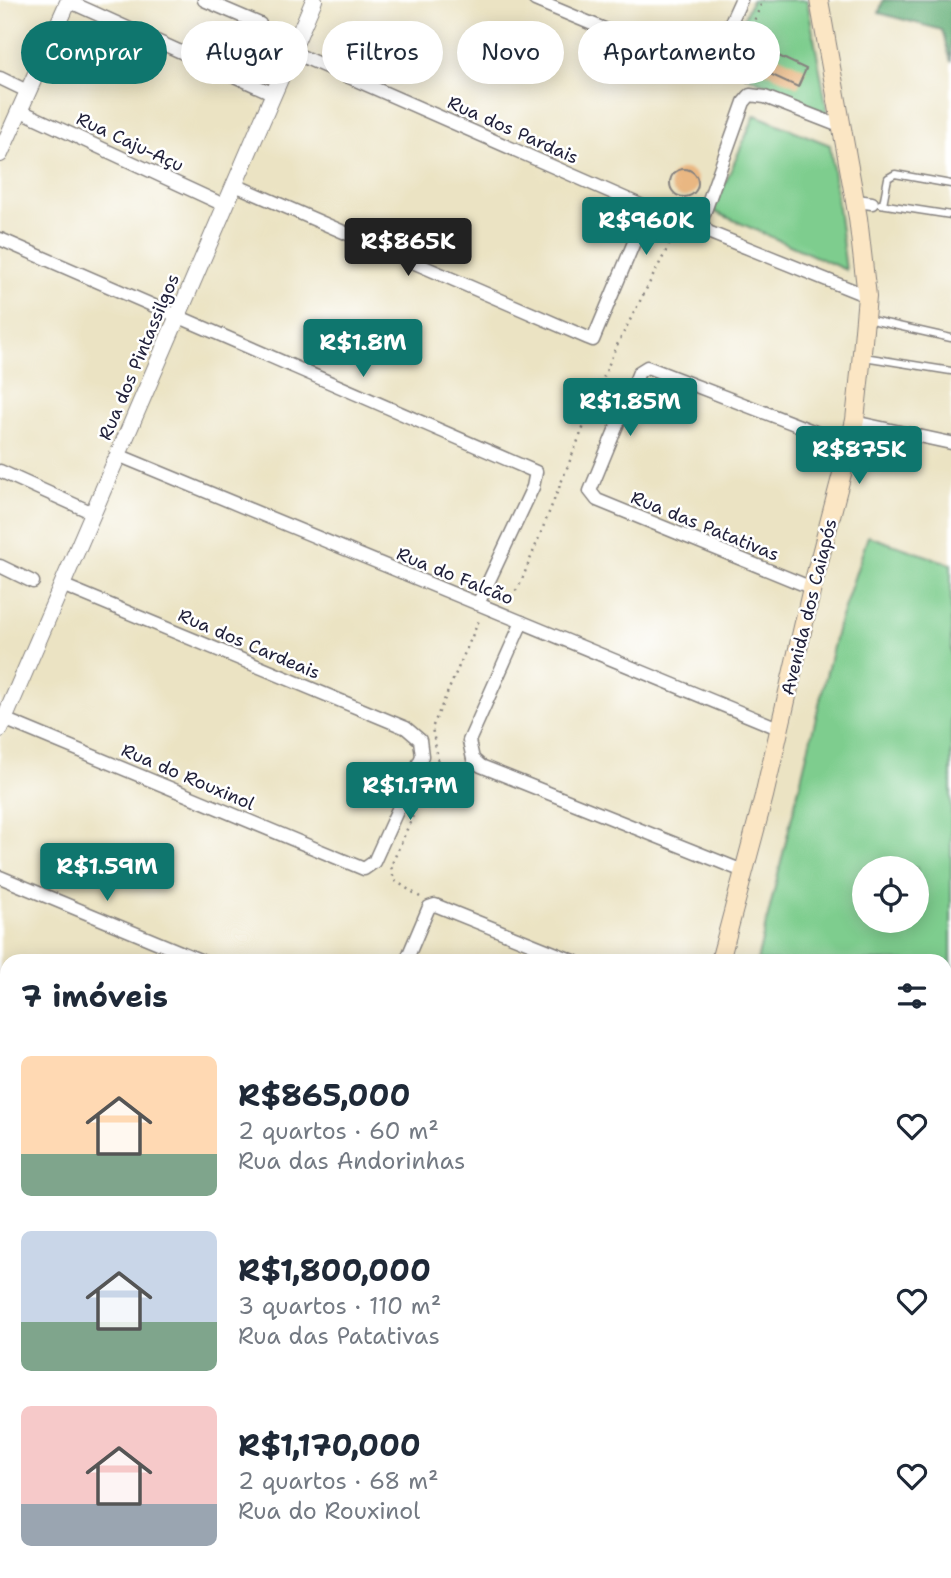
<!DOCTYPE html>
<html lang="pt">
<meta charset="utf-8">
<style>
:root{--surface:#fff;--page:#f2f2f3;--text:#1f2937;--muted:#747a83;--accent:#0f766e}
body{margin:0;font-family:"Shantell Sans",sans-serif;background:var(--page);color:var(--text);height:100vh;display:flex;flex-direction:column;font-size:26px;white-space:nowrap}
*{box-sizing:border-box;margin:0}
p{font-size:23px;color:var(--muted)}
.icon{flex:none;width:38px;height:38px;fill:none;stroke:currentColor;stroke-width:2;stroke-linecap:round;stroke-linejoin:round}
.map{position:relative;flex:1;overflow:hidden}
.sheet{position:absolute;left:0px;top:954px;width:952px;height:625px;display:flex;flex-direction:column;background:var(--surface);border-radius:21px 21px 0 0;box-shadow:0 4px 18px #0003}
.sheet>*{flex:none}
.hud{position:absolute;left:21px;top:21px;width:910px;height:63px;display:flex;gap:14px}
.buttons{position:absolute;left:852px;top:856px;display:grid;gap:14px}
.buttons a{display:grid;place-items:center;width:77px;height:77px;border-radius:50%;background:var(--surface);box-shadow:0 4px 18px #0003;font-size:35px}
.price{position:absolute;translate:-50% -60px;padding:0 16px;border-radius:7px;background:var(--accent);color:#fff;font-size:23px;line-height:46px;filter:drop-shadow(0 2px 4px #0008)}
.price::after{content:'';position:absolute;left:50%;top:42px;width:21px;height:16px;margin-left:-10px;background:inherit;clip-path:polygon(0 0,100% 0,50% 100%)}
.price.on{background:#222;color:#fff}
ul{padding:0;list-style:none}
li{display:flex;align-items:center;gap:21px;height:175px;padding:0 21px}
li span{display:grid;place-items:center;flex:none;width:196px;height:140px;border-radius:10px;color:#555}
li>.icon{margin-inline-start:auto}
span .icon{width:84px;height:84px;fill:#fffc;stroke-width:1}
li b{font-size:30px}
h2{display:flex;justify-content:space-between;align-items:center;height:84px;padding:0 21px;font-size:30px}
.tag{padding:0 24px;border-radius:32px;background:var(--surface);box-shadow:0 4px 18px #0003;font-size:24px;line-height:63px}
.tag.on{background:var(--accent);color:#fff}
.map>svg:first-child{display:block}
</style>
<div class="map">
<svg width="951" height="1578" viewBox="0 0 951 1578">
<rect width="100%" height="100%" fill="#fff"/>
<filter id="ink" filterUnits="userSpaceOnUse"><feTurbulence type="fractalNoise" baseFrequency=".0143" numOctaves="2"/><feDisplacementMap in="SourceGraphic" scale="14" xChannelSelector="R" yChannelSelector="G"/><feConvolveMatrix kernelMatrix="1 2 1 2 8 2 1 2 1" color-interpolation-filters="sRGB"/></filter>
<filter id="wash" filterUnits="userSpaceOnUse"><feTurbulence type="fractalNoise" baseFrequency=".00686" numOctaves="4" result="noise"/><feDisplacementMap in="SourceGraphic" scale="28" xChannelSelector="R" yChannelSelector="G"/><feGaussianBlur stdDeviation="1.57" result="paint"/><feColorMatrix in="noise" values="0 0 0 0 0 0 0 0 0 0 0 0 0 0 0 0 0 1.4 0 .05"/><feComposite in="paint" operator="in"/></filter>
<g filter="url(#wash)">
<rect width="100%" height="100%" fill="#ebe3c3"/>
<g fill="#7ecd8e" stroke="#507864" stroke-width="2" fill-rule="evenodd">
<path d="M752,0H807L828,114L723,64Z"/>
<path d="M755,115L830,145L846,270L713,211Z"/>
<path d="M868,536L951,564V1578H504L507,1572H945V961H757L838,626ZM917,868V920H864V868Z"/>
</g>
<path fill="#66b079" stroke="#44695a" stroke-width="2" d="M883,0H951V62L942,30L879,13Z"/>
<g id="blocks">
<g fill="#e9b782">
<path d="M766,50L806,69L798,87L757,68Z"/>
<circle cx="684" cy="183" r="14"/>
</g>
</g>
</g>
<g filter="url(#ink)">
<use href="#blocks" fill-opacity="0" stroke="#86827f" stroke-width="2"/>
<g fill="none" stroke-linecap="round" stroke-linejoin="round">
<g stroke="#86827f" stroke-width="9">
<g id="service">
<path d="M880,204L951,215"/>
<path d="M883,204L888,178L895,174L951,184"/>
<path d="M867,319L951,338"/>
<path d="M864,357L951,371"/>
<path d="M0,1526L7,1509"/>
<path d="M61,1578L63,1572"/>
<path d="M96,1578L108,1572"/>
</g>
</g>
<g stroke="#86827f" stroke-width="15">
<g id="minor">
<path d="M204,0L260,24"/>
<path d="M535,0L702,70L711,66L741,0"/>
<path d="M68,1L274,94"/>
<path d="M0,78L27,91"/>
<path d="M19,110L226,206"/>
<path d="M842,127L765,97L750,95L744,102L701,222L708,232L867,296"/>
<path d="M235,185L588,338L593,340L645,216V207L292,52"/>
<path d="M856,201L872,203"/>
<path d="M0,239L536,472L533,487L478,604"/>
<path d="M854,422L951,443"/>
<path d="M118,455L778,728"/>
<path d="M0,471L93,513"/>
<path d="M0,566L33,582"/>
<path d="M812,588L597,500L590,491L639,372L647,367L849,445"/>
<path d="M522,622L469,741L473,759L481,766L743,871"/>
<path d="M4,719L364,869L374,862L422,756L420,740L406,728L62,585"/>
<path d="M0,877L202,961"/>
<path d="M406,961L429,907L435,905L574,961"/>
<path d="M0,1032L7,1035"/>
<path d="M0,1190L7,1193"/>
<path d="M0,1345L7,1348"/>
<path d="M160,1572L177,1578"/>
<path d="M144,1578L153,1572"/>
</g>
</g>
<g stroke="#86827f" stroke-width="18">
<g id="tertiary">
<path d="M0,154L69,0"/>
<path d="M0,729L314,0"/>
</g>
</g>
<g stroke="#86827f" stroke-width="20">
<g id="secondary">
<path d="M720,961L764,796L812,588L843,470L855,420L861,364L867,296L858,218L819,0"/>
<path d="M466,1578L469,1572"/>
</g>
</g>
<g stroke="#86827f" stroke-width="2.5" stroke-dasharray="2 5" stroke-linecap="butt">
<path d="M748,83L732,73L763,0"/>
<path d="M506,601L519,587L615,349L676,232L690,219"/>
<path d="M420,897L394,880L391,866L438,758L432,728L480,618"/>
<path d="M0,1405H7"/>
<path d="M0,1471L7,1456"/>
<path d="M3,1578L7,1568"/>
</g>
<use href="#service" stroke="#fff" stroke-width="6"/>
<use href="#minor" stroke="#fff" stroke-width="12"/>
<use href="#tertiary" stroke="#fff" stroke-width="16"/>
<use href="#secondary" stroke="#fbe6c4" stroke-width="18"/>
</g>
</g>
<g text-anchor="middle" stroke-width="5" stroke-linejoin="round" paint-order="stroke">
<g font-size="18" fill="#22223b" stroke="#fff">
<text transform="translate(513 130) rotate(24)" y="6">Rua dos Pardais</text>
<text transform="translate(130 142) rotate(25)" y="6">Rua Caju-Açu</text>
<text transform="translate(139 357) rotate(-67)" y="6">Rua dos Pintassilgos</text>
<text transform="translate(705 526) rotate(22)" y="6">Rua das Patativas</text>
<text transform="translate(455 576) rotate(22)" y="6">Rua do Falcão</text>
<text transform="translate(809 607) rotate(-76)" y="6">Avenida dos Caiapós</text>
<text transform="translate(249 644) rotate(23)" y="6">Rua dos Cardeais</text>
<text transform="translate(188 777) rotate(23)" y="6">Rua do Rouxinol</text>
</g>
</g>
</svg>
<div class="buttons">
<a><svg class="icon" aria-label="locate" viewBox="0 0 24 24"><circle cx="12" cy="12" r="6"/><path d="M12 2v4M12 18v4M2 12h4M18 12h4"/></svg></a>
</div>
<b class="price" style="left:646px;top:257px">R$960K</b>
<b class="price on" style="left:408px;top:278px">R$865K</b>
<b class="price" style="left:363px;top:379px">R$1.8M</b>
<b class="price" style="left:630px;top:438px">R$1.85M</b>
<b class="price" style="left:859px;top:486px">R$875K</b>
<b class="price" style="left:410px;top:822px">R$1.17M</b>
<b class="price" style="left:107px;top:903px">R$1.59M</b>
<div class="hud">
<a class="tag on">Comprar</a>
<a class="tag">Alugar</a>
<a class="tag">Filtros</a>
<a class="tag">Novo</a>
<a class="tag">Apartamento</a>
</div>
<section class="sheet">
<h2>7 imóveis<svg class="icon" aria-label="filters" viewBox="0 0 24 24"><path d="M4 7h16M4 17h16"/><circle cx="9" cy="7" r="2"/><circle cx="15" cy="17" r="2"/></svg></h2>
<ul>
<li><span style="background:linear-gradient(#ffd9b3 70%,#7fa58c 0)"><svg class="icon" aria-label="home" viewBox="0 0 24 24"><path d="M3 11l9-7 9 7M6 9v11h12V9"/></svg></span><div><b>R$865,000</b><p>2 quartos · 60 m²</p><p>Rua das Andorinhas</p></div><svg class="icon" aria-label="heart" viewBox="0 0 24 24"><path d="M12 20l-8-8c-3-5 5-10 8-4 3-6 11-1 8 4z"/></svg></li>
<li><span style="background:linear-gradient(#c9d6e8 65%,#7fa58c 0)"><svg class="icon" aria-label="home" viewBox="0 0 24 24"><path d="M3 11l9-7 9 7M6 9v11h12V9"/></svg></span><div><b>R$1,800,000</b><p>3 quartos · 110 m²</p><p>Rua das Patativas</p></div><svg class="icon" aria-label="heart" viewBox="0 0 24 24"><path d="M12 20l-8-8c-3-5 5-10 8-4 3-6 11-1 8 4z"/></svg></li>
<li><span style="background:linear-gradient(#f6c9c9 70%,#9aa5b1 0)"><svg class="icon" aria-label="home" viewBox="0 0 24 24"><path d="M3 11l9-7 9 7M6 9v11h12V9"/></svg></span><div><b>R$1,170,000</b><p>2 quartos · 68 m²</p><p>Rua do Rouxinol</p></div><svg class="icon" aria-label="heart" viewBox="0 0 24 24"><path d="M12 20l-8-8c-3-5 5-10 8-4 3-6 11-1 8 4z"/></svg></li>
</ul>
</section>
</div>
